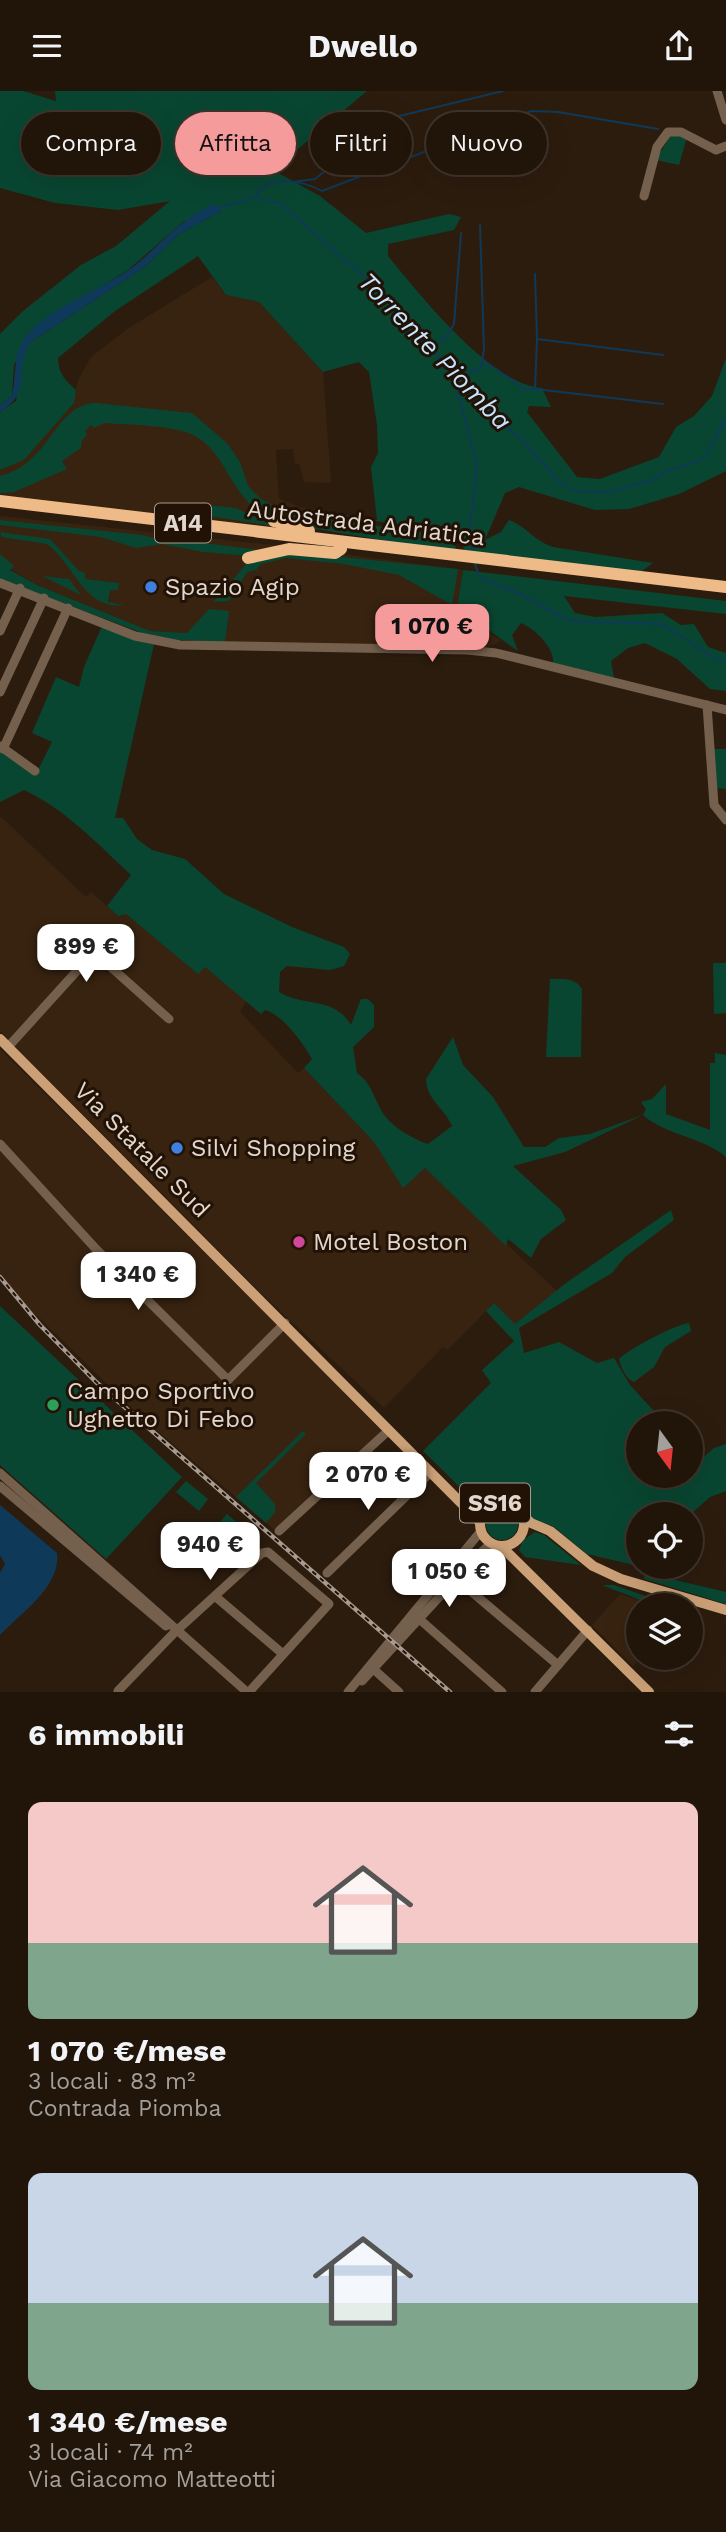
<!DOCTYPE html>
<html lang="it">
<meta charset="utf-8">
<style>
:root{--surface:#21150a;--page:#291e13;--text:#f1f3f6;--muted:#a29f9c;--line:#3e342b;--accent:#f59b9b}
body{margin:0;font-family:"Work Sans",sans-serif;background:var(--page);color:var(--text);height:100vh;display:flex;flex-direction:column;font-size:26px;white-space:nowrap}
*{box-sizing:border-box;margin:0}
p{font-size:23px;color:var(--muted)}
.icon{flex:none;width:38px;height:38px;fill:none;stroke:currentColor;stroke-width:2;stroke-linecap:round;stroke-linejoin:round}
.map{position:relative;height:1601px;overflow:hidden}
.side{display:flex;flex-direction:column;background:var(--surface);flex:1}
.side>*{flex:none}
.hud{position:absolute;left:21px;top:21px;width:684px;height:63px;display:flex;gap:14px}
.needle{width:46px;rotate:165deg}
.buttons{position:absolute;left:626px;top:1320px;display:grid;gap:14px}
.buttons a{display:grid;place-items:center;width:77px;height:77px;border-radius:50%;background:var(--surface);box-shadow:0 7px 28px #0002,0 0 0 2px var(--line);font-size:35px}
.price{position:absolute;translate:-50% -60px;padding:0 16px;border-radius:14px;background:#fff;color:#222;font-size:23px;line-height:46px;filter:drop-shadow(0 2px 4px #0008)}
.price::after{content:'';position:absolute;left:50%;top:42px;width:21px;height:16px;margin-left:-10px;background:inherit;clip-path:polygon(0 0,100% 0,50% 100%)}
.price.selected{background:var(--accent);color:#111}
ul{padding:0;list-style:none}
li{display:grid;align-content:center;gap:14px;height:371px;padding:0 28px}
li span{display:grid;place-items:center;height:217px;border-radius:14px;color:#555}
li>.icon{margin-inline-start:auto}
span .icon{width:126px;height:126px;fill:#fffc;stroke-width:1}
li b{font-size:30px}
h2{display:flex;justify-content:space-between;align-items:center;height:84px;padding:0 28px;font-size:30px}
.tag{padding:0 24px;border-radius:32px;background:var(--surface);box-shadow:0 7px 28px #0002,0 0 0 2px var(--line);font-size:24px;line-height:63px}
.tag.selected{background:var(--accent);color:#111}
header{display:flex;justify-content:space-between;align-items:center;height:91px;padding:0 28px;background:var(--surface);font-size:32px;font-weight:700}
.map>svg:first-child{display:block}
</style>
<header><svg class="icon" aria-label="menu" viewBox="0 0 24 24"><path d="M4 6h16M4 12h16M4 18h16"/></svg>Dwello<svg class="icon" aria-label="share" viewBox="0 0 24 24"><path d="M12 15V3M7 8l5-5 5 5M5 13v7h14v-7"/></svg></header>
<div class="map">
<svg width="726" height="1601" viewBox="0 0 726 1601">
<rect width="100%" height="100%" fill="#2c1c0e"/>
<g fill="#382310">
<path d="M212,186L226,204L259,211L323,281L331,392L304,391L299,373H295L293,358L276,359L279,408L300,416L333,421L304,441L0,405V379L24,368L73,313L78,289L91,266L127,238Z"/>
<path d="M0,425L282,455L463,479L457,517L501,550L486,557L200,551L187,542L150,540L37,494L0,472Z"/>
<path d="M0,725L86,806L91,801L118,825L126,823L198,882L205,876L247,908L240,921L298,982L304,977L374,1051L403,1096L425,1077L558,1201L515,1234L494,1212L447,1259L443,1256L384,1317L262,1203L0,940Z"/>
<path d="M0,958L383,1339L277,1441L140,1325L27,1215L0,1182Z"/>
<path d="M620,1503L653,1514H639V1566H641L633,1575L592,1534Z"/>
</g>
<g fill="#094631">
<path d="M0,0H23L56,10L55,0H367L273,79L320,105L366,142L449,123L461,126L454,139L388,153V165C420,204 491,294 542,297L551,316L529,315L527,321L577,386L600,388L659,366L676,336L694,325L712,305L726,267V380L679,403L629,418L595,419L519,396L505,402L485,449L501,441L509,429C526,435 534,450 553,456L653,472L639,482L466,462L458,444L441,439L347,426L340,423L377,429L371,376L378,362L377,334L369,281L359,271L323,281L259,211L226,204L198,165L115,220L58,267C58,282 65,289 76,299L74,312L24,369L0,379V321L16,310L23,263L31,251L145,176L179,143L222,120L184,130L128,179L37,235L14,274L12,305L0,314V243L23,220L81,174L116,155L170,110L118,119L55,112L0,97Z"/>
<path d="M671,44L687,46L679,74L656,69Z"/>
<path d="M96,312L192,322L227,352L240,371L248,395L261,408L285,421L320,430L333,421L342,430L440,444L451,448L459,462L298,435C282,429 262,424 249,412C229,392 221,359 195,345C176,334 128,334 104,332L94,337L91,334L85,340L87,344L82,349L81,357L62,370L67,378L14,401L0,402V385C51,373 54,313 96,312Z"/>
<path d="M207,414L236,417L273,435L202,424Z"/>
<path d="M0,429L142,444L161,449L162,447L269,460L250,465L203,461L162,453L136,457L101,446L0,434Z"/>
<path d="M0,441L50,448L79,480L85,482V488L119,492L118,499H110L108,511L124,514C84,520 74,472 47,453L2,446Z"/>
<path d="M274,462L313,463L458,478L452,514L399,484L344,473L286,467L261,473L256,479L247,481L229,510L213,511L226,499L231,501L235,494L231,491L246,473Z"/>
<path d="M0,463L14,475L10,479L37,494L150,540L187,542L209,518L229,520L225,551L158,548L0,488Z"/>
<path d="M463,479L726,510V523L564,505L575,522L595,526L662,522L681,534L694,533L708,556L726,562V600L710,598L677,568L645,552L628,557L611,570L614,587L553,572C555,557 535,538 521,532L512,544L518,560L457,517Z"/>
<path d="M42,485L69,488L81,504Z"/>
<path d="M102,535L154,553L115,727H123L137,748L152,759L185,768L224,803L292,836L344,856L350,863L344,875L330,879L287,875L280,881L279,901C303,916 334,905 351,934L361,908H368L374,914V936L353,956L357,982C373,993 374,1010 385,1025C395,1038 413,1048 428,1053L452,1035C445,1017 426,1009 426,988L453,946L463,974L493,1006L524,1056H545L559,1047L590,1043L643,1024L646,1018L641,1011L652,1008L666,993V1023L710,1039V972H715V962L726,964V1066C701,1045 667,1045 643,1024L565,1061L513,1075L561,1119L566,1129L541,1148L531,1167L508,1148L506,1155L425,1077L403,1097L374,1051L304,977L312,968C303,952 283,924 265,919L261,923L205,876L198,883L126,823L118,825L107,815L131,784C99,754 65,718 24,699L0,711V658L36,683L52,651L32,642L56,586L79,596L84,576Z"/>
<path d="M713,658H726V698L715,697Z"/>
<path d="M713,872H726V922L714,923Z"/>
<path d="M550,888C563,888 575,886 582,898L581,966H546Z"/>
<path d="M671,1119L674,1129L625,1166L612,1182L519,1237L524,1262L559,1251L597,1272L614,1267L630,1294L665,1332H639V1384H691V1363L701,1368L714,1357L726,1353V1400L710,1406L691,1423H639V1475H651L646,1482L726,1501V1513L644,1488L645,1482L630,1473L587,1463L553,1435L529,1428L512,1411L497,1409L479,1415L423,1360L491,1292L482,1279L514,1250L486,1220L494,1212L515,1233L566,1192Z"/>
<path d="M0,1215L182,1386L106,1468L0,1374Z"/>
<path d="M689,1232L691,1240L665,1256L654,1276L634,1291C626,1288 621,1277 619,1268C627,1259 676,1233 689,1232Z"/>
<path d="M303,1340L306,1343L256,1392L275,1413V1421L266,1432L236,1406Z"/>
<path d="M186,1390L208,1408L199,1420L176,1401Z"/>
<circle cx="502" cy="1433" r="16"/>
<path d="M227,1423L252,1444L240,1458L215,1437Z"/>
<path d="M535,1441L544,1444L581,1474L525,1466L519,1459L523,1449Z"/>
<path d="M602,1494H614L671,1514H653Z"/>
</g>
<g fill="#0f3958">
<path d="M214,113L222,120L179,143L145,176L31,251C11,281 35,299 0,321V314L12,305C17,284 12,263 27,244C47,218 102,198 130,178C159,157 179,127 214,113Z"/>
<path d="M0,1414L57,1462C61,1495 22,1521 0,1544V1482L5,1473L0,1464Z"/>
</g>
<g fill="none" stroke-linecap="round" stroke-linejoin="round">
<g stroke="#0f3958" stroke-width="2">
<path d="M292,91L315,88L391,27L503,0"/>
<path d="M256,104C269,83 304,90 322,100L531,20L558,21L658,38"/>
<path d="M219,117L255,106L281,113L393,211L466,298L524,351L557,389L575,400L609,401L653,389L667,380L696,371L706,365L726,327"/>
<path d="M535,183L537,248"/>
<path d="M432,257L446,246L454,233L461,142"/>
<path d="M483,269L524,298H535L537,248L663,264"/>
<path d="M454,285L477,375L470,437L471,460"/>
<path d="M457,288L481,276L484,258L480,134"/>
<path d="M535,298L663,313"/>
<path d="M475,473L479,485L485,489L518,502L566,528L581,531L662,533L719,570H726"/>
</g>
<g stroke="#74604c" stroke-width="9">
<path d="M717,0L726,29"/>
<path d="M644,105L657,56L668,41H681L716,59L726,55"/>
<path d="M0,492L135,545L180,554L467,559L496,562L726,619"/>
<path d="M0,540L20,497"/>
<path d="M0,601L44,507"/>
<path d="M707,614L714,714L726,729"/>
<path d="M0,655L35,680"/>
<path d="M3,658L68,517"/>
<path d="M8,956L94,861L169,928"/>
<path d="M0,1053L96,1158L228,1289L285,1232"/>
<path d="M0,1382L247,1601"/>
<path d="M0,1395L166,1535"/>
<path d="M279,1440L389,1339"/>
<path d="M327,1482L431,1381"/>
<path d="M453,1485L558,1574"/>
<path d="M216,1506L283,1563"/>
<path d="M417,1526L502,1601"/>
<path d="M370,1575L399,1601"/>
<path d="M362,1590L475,1467L487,1456L497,1455"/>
<path d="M118,1600L174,1542L262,1462L268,1461L329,1513L249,1601"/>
<path d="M348,1601L481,1440"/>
<path d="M535,1601L588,1539"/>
</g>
<g stroke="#cba077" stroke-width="10">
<path d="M0,948L480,1431"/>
<circle cx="502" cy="1433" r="22"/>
<path d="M522,1424L531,1432L550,1440L593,1475L621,1488L726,1519"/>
<path d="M501,1455L649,1601"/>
</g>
<g stroke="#eeba88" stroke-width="12">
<path d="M0,410L726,496"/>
<path d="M274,430L309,440"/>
<path d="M248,467L289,458L335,462L341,458"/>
</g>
<g stroke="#a79a90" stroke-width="4.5">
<path id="rail" d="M0,1186L40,1234L96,1291L450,1601"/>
</g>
<use href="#rail" stroke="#221205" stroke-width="2" stroke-dasharray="5" stroke-linecap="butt"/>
</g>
<g fill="#3f7fe0" stroke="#221205" stroke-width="2.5">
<circle cx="151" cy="496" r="7"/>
<circle cx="177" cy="1057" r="7"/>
</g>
<circle fill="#d1479c" stroke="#221205" stroke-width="2.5" cx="299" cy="1151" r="7"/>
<circle fill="#2e9e5b" stroke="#221205" stroke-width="2.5" cx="53" cy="1314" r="7"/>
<g text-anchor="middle" stroke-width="6" stroke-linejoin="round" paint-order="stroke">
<g fill="#221205" stroke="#a89c92" stroke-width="2">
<rect x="155" y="412.5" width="56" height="39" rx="5"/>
<rect x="460" y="1392.5" width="70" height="39" rx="5"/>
</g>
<g font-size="23" font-weight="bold" fill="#e2d7ce">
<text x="183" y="440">A14</text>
<text x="495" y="1420">SS16</text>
</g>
<g font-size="24" fill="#e2d7ce" stroke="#221205">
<text transform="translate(366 432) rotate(7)" y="8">Autostrada Adriatica</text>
<text transform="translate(142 1059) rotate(45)" y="8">Via Statale Sud</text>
</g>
<g font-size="24" fill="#e2d7ce" stroke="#221205" text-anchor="start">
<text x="165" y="504">Spazio Agip</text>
<text x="191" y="1065">Silvi Shopping</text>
<text x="313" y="1159">Motel Boston</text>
<text x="67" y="1308">Campo Sportivo<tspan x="67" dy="28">Ughetto Di Febo</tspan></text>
</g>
<g font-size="26" font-style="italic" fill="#c6e4fe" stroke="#221205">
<text transform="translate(435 260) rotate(46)" y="9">Torrente Piomba</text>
</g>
</g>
</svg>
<div class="buttons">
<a><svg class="needle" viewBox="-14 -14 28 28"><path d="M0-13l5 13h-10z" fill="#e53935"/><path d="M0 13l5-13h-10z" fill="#a29f9c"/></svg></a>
<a><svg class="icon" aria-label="locate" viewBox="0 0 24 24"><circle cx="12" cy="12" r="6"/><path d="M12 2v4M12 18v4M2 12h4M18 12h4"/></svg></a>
<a><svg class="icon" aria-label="layers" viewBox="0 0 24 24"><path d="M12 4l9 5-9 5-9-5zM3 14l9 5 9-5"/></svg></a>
</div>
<b class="price selected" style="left:432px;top:573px">1 070 €</b>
<b class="price" style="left:86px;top:893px">899 €</b>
<b class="price" style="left:138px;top:1221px">1 340 €</b>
<b class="price" style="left:368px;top:1421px">2 070 €</b>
<b class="price" style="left:210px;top:1491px">940 €</b>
<b class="price" style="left:449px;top:1518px">1 050 €</b>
<div class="hud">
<a class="tag">Compra</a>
<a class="tag selected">Affitta</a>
<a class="tag">Filtri</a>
<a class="tag">Nuovo</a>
</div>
</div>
<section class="side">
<h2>6 immobili<svg class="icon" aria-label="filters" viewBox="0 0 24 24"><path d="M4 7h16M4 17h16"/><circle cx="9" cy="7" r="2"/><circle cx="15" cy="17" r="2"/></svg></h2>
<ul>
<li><span style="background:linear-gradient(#f6c9c9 65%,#7fa58c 0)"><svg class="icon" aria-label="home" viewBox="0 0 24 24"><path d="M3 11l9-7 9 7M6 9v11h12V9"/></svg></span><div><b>1 070 €/mese</b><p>3 locali · 83 m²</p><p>Contrada Piomba</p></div></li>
<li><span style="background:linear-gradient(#c9d6e8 60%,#7fa58c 0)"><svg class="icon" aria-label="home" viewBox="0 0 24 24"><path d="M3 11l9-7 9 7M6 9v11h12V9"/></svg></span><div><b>1 340 €/mese</b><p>3 locali · 74 m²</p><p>Via Giacomo Matteotti</p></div></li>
</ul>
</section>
